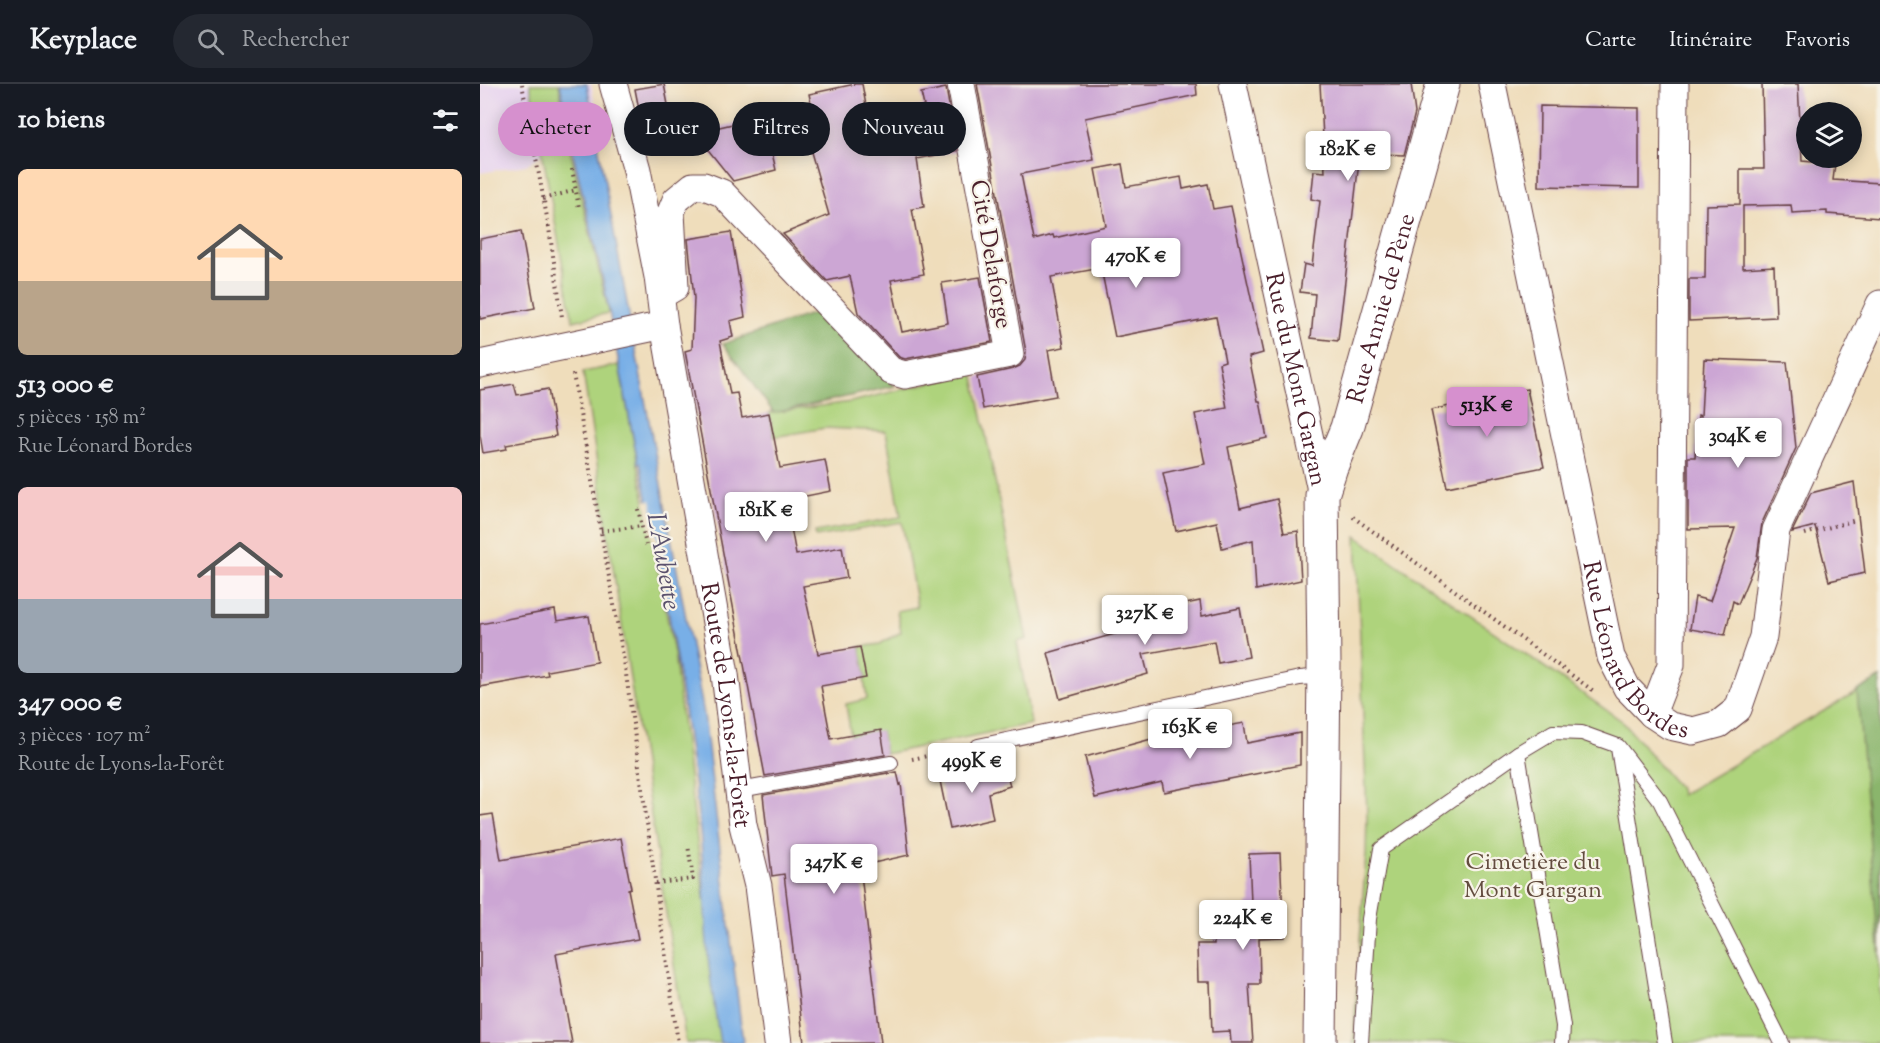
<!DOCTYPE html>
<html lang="fr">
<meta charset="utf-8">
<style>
:root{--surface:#171b24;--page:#242831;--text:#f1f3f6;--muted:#9ea1a6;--line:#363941;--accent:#d690ce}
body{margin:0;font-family:"Sorts Mill Goudy",serif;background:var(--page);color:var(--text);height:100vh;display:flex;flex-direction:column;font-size:22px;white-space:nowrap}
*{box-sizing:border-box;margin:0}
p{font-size:20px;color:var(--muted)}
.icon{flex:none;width:33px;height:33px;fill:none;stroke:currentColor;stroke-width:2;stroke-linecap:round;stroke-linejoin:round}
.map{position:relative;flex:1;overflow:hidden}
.details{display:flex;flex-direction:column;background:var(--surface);width:480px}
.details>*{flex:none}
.hud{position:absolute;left:18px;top:18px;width:570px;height:54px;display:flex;gap:12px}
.controls{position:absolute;left:1316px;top:18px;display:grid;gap:12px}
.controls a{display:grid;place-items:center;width:66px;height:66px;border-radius:50%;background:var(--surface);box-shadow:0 3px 15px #0003;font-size:30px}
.price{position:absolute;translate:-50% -51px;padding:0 14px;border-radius:6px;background:#fff;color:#222;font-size:20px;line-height:39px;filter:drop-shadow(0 2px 3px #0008)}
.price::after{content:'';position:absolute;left:50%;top:36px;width:18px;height:14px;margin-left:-9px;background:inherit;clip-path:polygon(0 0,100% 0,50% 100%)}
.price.selected{background:var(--accent);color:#111}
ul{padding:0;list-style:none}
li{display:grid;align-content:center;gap:12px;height:318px;padding:0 18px}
li span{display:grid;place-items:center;height:186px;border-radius:9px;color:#555}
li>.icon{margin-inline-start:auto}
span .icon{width:108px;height:108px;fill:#fffc;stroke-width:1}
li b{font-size:26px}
h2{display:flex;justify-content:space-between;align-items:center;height:72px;padding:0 18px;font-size:26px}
.chip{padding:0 21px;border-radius:27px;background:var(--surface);box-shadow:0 3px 15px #0003;font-size:21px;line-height:54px}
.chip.selected{background:var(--accent);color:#111}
header{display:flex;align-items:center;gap:36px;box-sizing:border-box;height:84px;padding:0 30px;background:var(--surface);border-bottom:2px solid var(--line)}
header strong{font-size:28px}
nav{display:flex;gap:33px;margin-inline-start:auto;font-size:21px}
.search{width:420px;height:54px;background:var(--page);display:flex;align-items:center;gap:15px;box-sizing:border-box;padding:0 21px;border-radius:33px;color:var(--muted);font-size:22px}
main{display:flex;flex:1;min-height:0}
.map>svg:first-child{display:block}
</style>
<header>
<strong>Keyplace</strong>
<div class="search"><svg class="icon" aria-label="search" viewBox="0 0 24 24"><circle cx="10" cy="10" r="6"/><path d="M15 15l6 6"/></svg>Rechercher</div>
<nav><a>Carte</a><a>Itinéraire</a><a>Favoris</a></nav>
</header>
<main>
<section class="details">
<h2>10 biens<svg class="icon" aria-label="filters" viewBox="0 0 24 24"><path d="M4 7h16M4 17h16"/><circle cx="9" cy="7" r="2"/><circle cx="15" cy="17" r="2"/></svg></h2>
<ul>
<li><span style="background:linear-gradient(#ffd9b3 60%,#b9a48a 0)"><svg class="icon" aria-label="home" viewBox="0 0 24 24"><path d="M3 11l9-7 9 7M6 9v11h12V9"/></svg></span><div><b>513 000 €</b><p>5 pièces · 158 m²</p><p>Rue Léonard Bordes</p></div></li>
<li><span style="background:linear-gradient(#f6c9c9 60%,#9aa5b1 0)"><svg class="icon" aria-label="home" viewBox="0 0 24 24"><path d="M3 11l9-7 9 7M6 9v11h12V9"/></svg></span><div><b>347 000 €</b><p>3 pièces · 107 m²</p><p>Route de Lyons-la-Forêt</p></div></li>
</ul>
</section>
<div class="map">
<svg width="1400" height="959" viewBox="0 0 1400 959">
<rect width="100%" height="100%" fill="#f7f3e8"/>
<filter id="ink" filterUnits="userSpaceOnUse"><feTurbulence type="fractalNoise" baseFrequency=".0167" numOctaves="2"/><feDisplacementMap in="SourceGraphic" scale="12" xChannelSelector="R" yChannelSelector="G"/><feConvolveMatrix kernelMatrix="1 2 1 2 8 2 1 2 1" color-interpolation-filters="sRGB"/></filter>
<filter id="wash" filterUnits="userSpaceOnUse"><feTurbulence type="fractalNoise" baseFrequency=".008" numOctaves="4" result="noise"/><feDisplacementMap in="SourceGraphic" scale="24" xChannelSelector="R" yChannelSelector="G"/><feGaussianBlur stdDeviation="1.35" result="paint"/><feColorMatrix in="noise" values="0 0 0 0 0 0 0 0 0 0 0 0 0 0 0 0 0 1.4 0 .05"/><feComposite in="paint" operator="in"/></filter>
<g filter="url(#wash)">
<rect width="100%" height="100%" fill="#efddbb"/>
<path fill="#e6d2f0" d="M0,0H111L120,47L87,53L46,81L0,89Z"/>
<g fill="#aed37c" stroke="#7c7954" stroke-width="1.5">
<path d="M50,0H79L87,53L129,229L93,237Z"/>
<path d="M139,281L194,569L242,959H206L103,288Z"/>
<path d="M493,288L547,555L537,558L551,640L405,670L401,647L371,652L366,620L387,615L384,595L386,594L380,563L400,560L421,548L417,527L437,523L422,438L336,453L335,448L421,433L406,347L345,344L294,353L289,329L371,318Z"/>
<path d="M876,452L1142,637L1200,705L1201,711L1400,594V959H873L886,769L887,731Z"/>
</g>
<g fill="#8ab56c" stroke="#6a6a4c" stroke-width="1.5">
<path d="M343,226L415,302L294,329L243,260Z"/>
<path d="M1400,594V877L1377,607Z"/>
</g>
<path fill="#78afe7" stroke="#616789" stroke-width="1.5" d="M80,0H107L151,241L224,630L263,959H240C235,926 229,893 227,860C224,822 224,784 220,747C206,624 185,500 160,379H158L124,201L94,73Z"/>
<path fill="#efddbb" d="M171,416L180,466L174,467L165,417Z"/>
<g id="blocks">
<g fill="#cca6d4">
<path d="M184,0L190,31L161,36L155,5Z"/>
<path d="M375,0H382L388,32L444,22L441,9L466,4L477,67L437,75L444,123L432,125L444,190L411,196L422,248L468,239L462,199L500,193L512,258L425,275L419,273L378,229L370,192L347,197L303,150L349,131L329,61L340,58L329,10Z"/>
<path d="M497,0H716L717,11L605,34L614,76L541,90L554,156L573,151L574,154L626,142L615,85L642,80L646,103L701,93L703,105L728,100L733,125L751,122L783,269L769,273L778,317H780L787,354L748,363L760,424L797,415L804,449L818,447L821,496L776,506L773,456L742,464L737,438L696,447L683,389L725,380L715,330L747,324L739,279L745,277L736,233L635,253L621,184L571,193L584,263L568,266L576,312L503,325L497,293L533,285L540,282L545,276L546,268Z"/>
<path d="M840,0H931L935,29L924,71L880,69L858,257L831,254L835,210L820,208L824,180L832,182L840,117L831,115L834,87L845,88Z"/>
<path d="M1282,0H1318L1322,77L1355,80L1353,96L1400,99V134L1347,130V127L1312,129L1311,121L1263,122V184L1294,182L1296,233L1209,237V195H1225L1226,121L1260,120V85H1284Z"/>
<path d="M1060,22L1159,24V104L1059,102Z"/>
<path d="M270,36L276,59L289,56L296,86L253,97L225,62L222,47Z"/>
<path d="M41,147L55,224L0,235V155Z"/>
<path d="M251,148L265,233L250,237L253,253L240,257L250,310L257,309L262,334L289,329L300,384L345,376L351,407L306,416L316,471L362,463L367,494L323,502L338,570L380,563L386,594L341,602L351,655L401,646L405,671L285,692L205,267L212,265L214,214L208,155Z"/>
<path d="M1224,275L1307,278L1316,364L1282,439L1277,474L1258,520L1253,517L1245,551L1210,545L1215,513L1230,517L1255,444L1208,445V373H1215L1218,331L1221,332Z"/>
<path d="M34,300L37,311L68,305L76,352L26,361L27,365L3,369L0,351V306Z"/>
<path d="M1047,305L1064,383L967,403L951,326Z"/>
<path d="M1374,398L1385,489L1349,497L1335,442L1312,448L1331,409Z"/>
<path d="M720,517L722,532L760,524L769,573L738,579L734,557L663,570L668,590L580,615L568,569L638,549L635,535Z"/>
<path d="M75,526L77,537L109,532L117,578L67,587L68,591L0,603V540Z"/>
<path d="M764,639L767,659L820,649V681L684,708L682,698L615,714L605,673L675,654V655Z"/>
<path d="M524,678L530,702L508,709L513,735L470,745L459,692Z"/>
<path d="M417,688L420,701L421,700L429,771L380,782L401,959H324L304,790L292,792L283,711L408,689V690Z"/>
<path d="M13,730L21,776L141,754L151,804L148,805L158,855L76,870L92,959H0V732Z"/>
<path d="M800,769L804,853L779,854L780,900H769L773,959H751L750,947L732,948L730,898H718L717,860H734V842L768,841L767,819H771L769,770Z"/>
</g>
</g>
</g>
<g filter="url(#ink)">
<use href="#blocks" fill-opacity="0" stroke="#633c41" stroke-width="1.5"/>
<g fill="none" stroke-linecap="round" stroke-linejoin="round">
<g stroke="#633c41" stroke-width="16">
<g id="service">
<path d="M498,662L820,594L844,592"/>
<path d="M1138,664L1185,959"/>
<path d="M1038,669L1073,648L1102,649L1138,662L1180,717L1302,959"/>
<path d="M260,706L411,679"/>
<path d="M881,959L889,835L901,765L1038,669L1083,942L1082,959"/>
</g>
</g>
<g stroke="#633c41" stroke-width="29">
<g id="minor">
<path id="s1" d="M133,0L157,86L178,193L184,241L245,590L263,741L278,802L298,959"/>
<path id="s2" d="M753,0L842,411"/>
<path id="s3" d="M1012,0L1131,573L1147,604L1172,630L1190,642L1213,647L1239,640L1258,625L1283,553L1296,446L1400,220"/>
<path d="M183,210L195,203L191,128L196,116L213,102H224L242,109L411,287L425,291L530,270L481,0"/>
<path d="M0,280L184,241"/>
<path d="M1172,630L1191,581L1195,0"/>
</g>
</g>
<g stroke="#633c41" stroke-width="35">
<g id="tertiary">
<path id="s4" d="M840,959L844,580L842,411L851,383L867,344L963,0"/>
</g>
</g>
<g stroke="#633c41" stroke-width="4" stroke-dasharray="1.5 4.5" stroke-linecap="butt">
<path d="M42,0L69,144L82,233"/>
<path d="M92,85L99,124"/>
<path d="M63,115L96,106"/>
<path d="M93,290L145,583L198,959"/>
<path d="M158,425L166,461"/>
<path d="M873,433L1115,608"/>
<path d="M121,447L162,442"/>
<path d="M1325,450L1376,436"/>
<path d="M432,675L478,666"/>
<path d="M176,799L213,795L208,761"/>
</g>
<use href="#service" stroke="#fff" stroke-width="14"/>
<use href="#minor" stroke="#fff" stroke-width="27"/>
<use href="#tertiary" stroke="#fff" stroke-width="33"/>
</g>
</g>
<g text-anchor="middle" stroke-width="4.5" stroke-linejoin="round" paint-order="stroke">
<g font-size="24" fill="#4a1f2b" stroke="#f7f3e8">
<text transform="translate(512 170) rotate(80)" y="8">Cité Delaforge</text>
<text dy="8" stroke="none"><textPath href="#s4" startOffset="744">Rue Annie de Pène</textPath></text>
<text dy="8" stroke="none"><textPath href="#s2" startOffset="302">Rue du Mont Gargan</textPath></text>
<text dy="8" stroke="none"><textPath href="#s3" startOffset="592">Rue Léonard Bordes</textPath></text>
<text dy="8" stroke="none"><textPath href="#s1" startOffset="632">Route de Lyons-la-Forêt</textPath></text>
</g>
<g font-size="24" fill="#634c3f" stroke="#f7f3e8">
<text x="1053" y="785">Cimetière du<tspan x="1053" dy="28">Mont Gargan</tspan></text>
</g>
<g font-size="26" font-style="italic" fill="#5a516d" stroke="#f7f3e8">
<text transform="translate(185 477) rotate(80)" y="9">L'Aubette</text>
</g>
</g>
</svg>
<div class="controls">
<a><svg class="icon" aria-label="layers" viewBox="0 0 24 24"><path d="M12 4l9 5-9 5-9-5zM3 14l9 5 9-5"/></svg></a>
</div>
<b class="price" style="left:868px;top:98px">182K €</b>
<b class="price" style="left:656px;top:205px">470K €</b>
<b class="price selected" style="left:1007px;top:354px">513K €</b>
<b class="price" style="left:1258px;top:385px">304K €</b>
<b class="price" style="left:286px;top:459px">181K €</b>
<b class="price" style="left:665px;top:562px">327K €</b>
<b class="price" style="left:710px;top:676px">163K €</b>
<b class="price" style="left:492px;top:710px">499K €</b>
<b class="price" style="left:354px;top:811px">347K €</b>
<b class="price" style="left:763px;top:867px">224K €</b>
<div class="hud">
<a class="chip selected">Acheter</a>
<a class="chip">Louer</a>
<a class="chip">Filtres</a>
<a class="chip">Nouveau</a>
</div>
</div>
</main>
